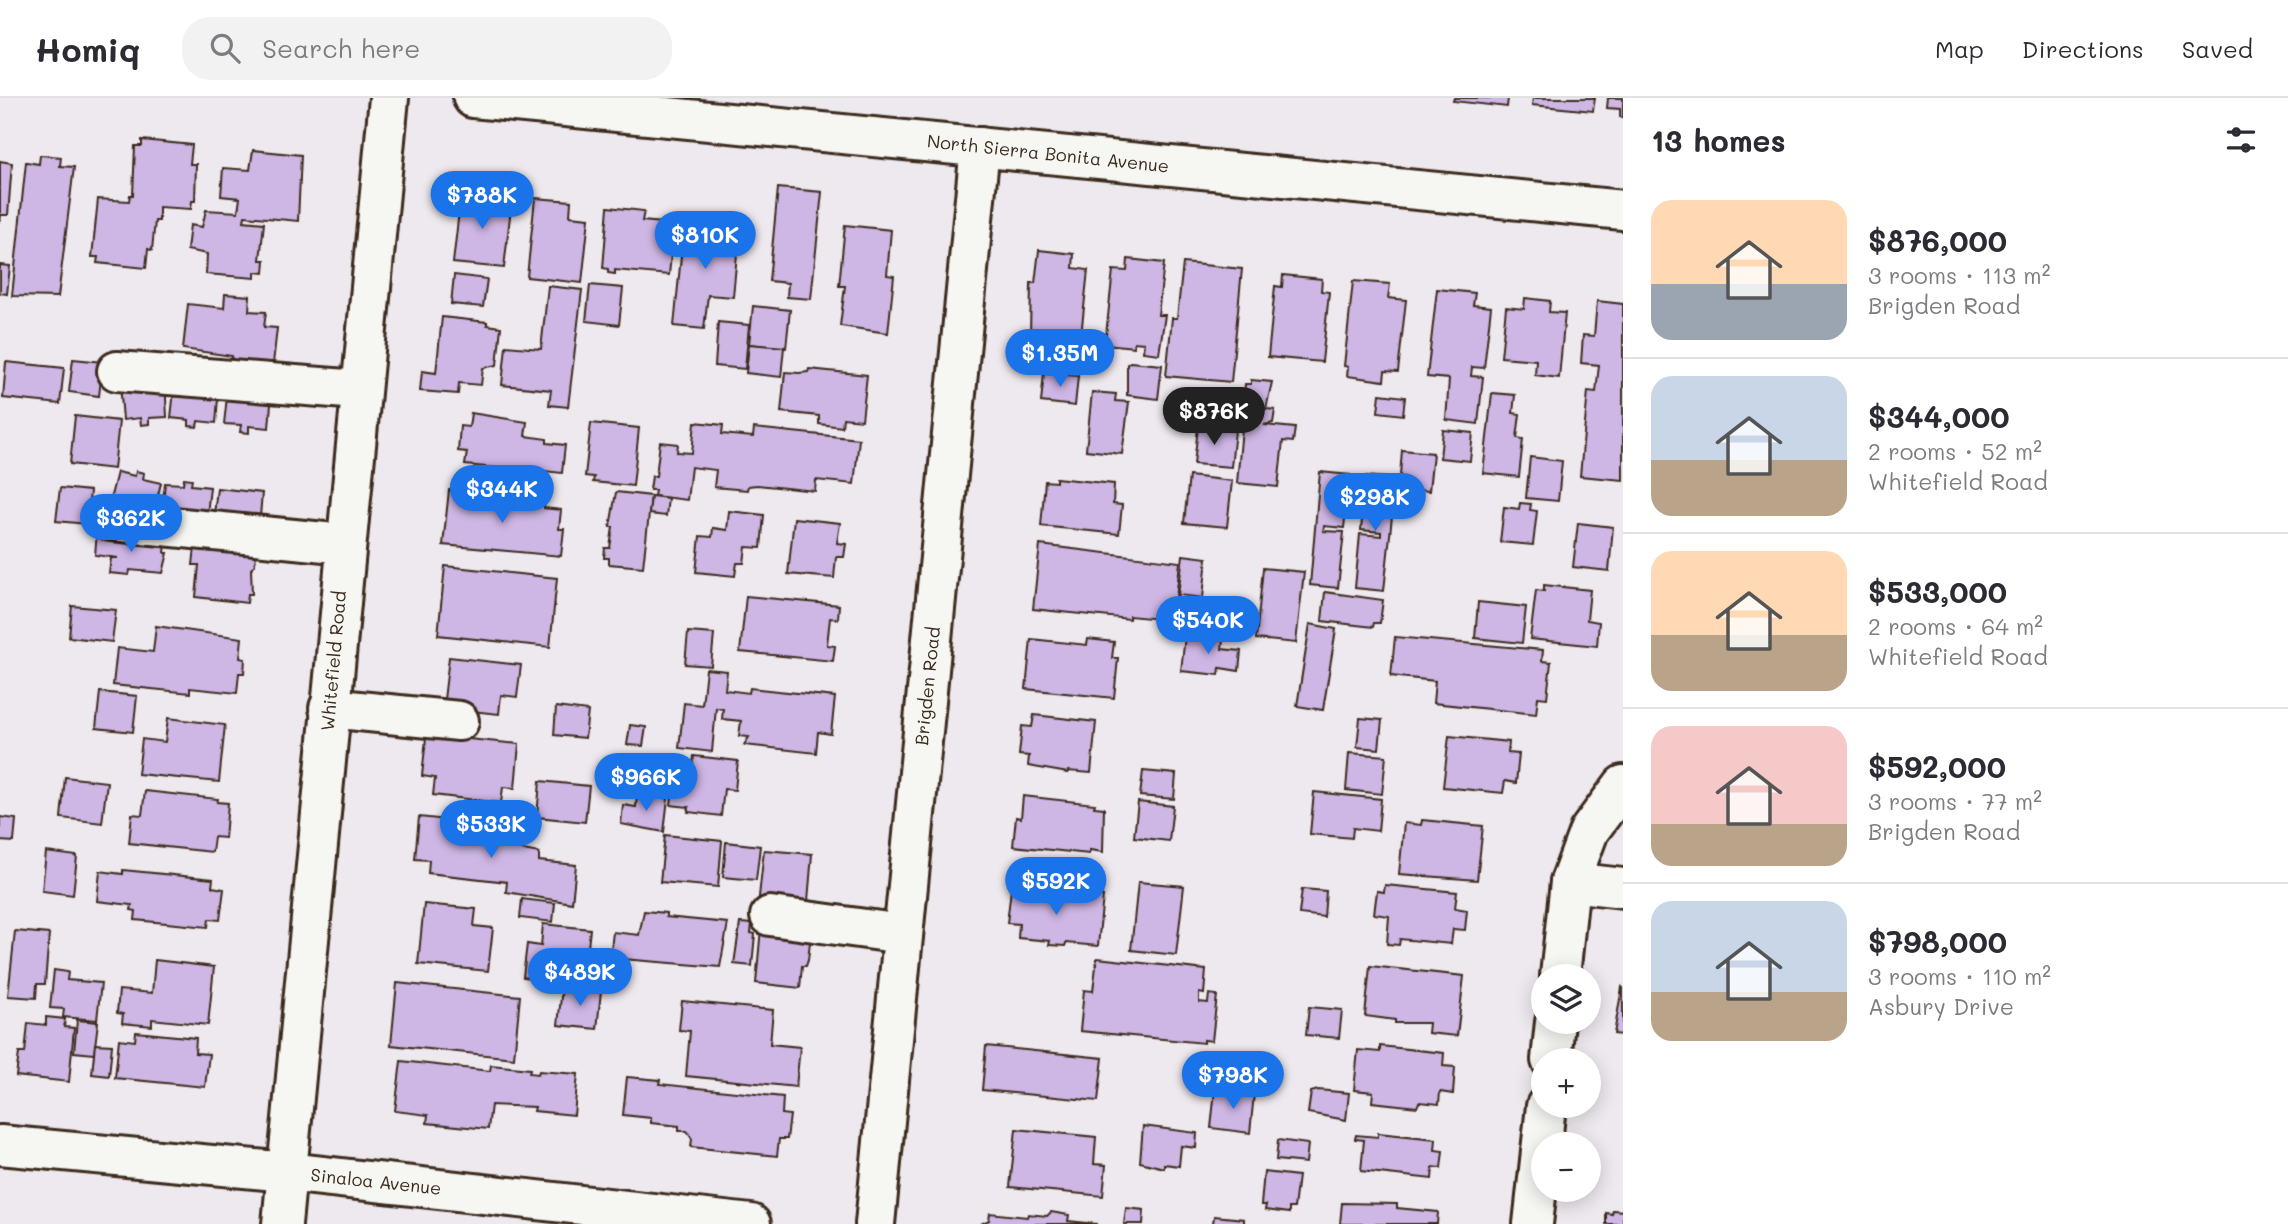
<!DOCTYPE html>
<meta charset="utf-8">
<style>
:root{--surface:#fff;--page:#f2f2f3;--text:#2b2b33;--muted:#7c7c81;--line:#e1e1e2;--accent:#1a73e8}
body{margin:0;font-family:Mali,sans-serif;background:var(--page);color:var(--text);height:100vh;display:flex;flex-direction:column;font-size:26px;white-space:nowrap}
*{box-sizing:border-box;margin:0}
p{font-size:23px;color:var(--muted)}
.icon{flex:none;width:38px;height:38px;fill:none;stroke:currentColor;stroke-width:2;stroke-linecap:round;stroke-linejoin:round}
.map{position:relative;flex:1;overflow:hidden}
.side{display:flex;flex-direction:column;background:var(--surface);width:665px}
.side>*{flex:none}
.tools{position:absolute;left:1531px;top:866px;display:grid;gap:14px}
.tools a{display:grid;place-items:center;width:70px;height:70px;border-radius:50%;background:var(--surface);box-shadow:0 4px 18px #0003;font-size:35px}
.price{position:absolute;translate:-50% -60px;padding:0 16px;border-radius:24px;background:var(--accent);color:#fff;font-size:23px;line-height:46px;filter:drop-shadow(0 2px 4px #0008)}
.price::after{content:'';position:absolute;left:50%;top:42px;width:21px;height:16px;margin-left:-10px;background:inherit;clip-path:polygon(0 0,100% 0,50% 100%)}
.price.active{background:#222;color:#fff}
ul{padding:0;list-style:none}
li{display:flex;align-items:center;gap:21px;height:175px;padding:0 28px}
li+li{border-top:2px solid var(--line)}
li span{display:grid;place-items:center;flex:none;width:196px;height:140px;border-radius:21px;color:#555}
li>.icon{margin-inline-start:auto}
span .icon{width:84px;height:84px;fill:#fffc;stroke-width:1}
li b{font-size:30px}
h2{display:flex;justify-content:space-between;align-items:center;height:84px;padding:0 28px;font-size:30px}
header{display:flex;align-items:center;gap:42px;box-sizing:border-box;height:98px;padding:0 35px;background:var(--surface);border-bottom:2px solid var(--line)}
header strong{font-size:33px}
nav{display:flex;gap:38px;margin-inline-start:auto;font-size:24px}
.search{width:490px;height:63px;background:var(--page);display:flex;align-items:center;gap:18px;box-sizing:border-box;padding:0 24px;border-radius:28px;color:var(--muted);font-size:26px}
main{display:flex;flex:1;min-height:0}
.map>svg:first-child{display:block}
</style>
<header>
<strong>Homiq</strong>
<div class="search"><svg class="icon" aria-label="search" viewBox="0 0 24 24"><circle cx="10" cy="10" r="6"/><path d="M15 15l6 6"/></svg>Search here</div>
<nav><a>Map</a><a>Directions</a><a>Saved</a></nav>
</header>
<main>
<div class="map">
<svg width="1623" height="1126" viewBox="0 0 1623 1126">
<rect width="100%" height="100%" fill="#eee9ef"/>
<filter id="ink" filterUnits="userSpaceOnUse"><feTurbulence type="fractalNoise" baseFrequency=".0143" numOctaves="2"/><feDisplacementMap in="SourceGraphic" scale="14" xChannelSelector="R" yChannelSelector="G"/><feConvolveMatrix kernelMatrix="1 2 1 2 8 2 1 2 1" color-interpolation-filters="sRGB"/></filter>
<g filter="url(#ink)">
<g fill="#ceb6e5" stroke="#3b2a1e" stroke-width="2">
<path d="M1454,0H1508L1507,9L1453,3Z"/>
<path d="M1533,0H1595L1593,13L1532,7Z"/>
<path d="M1608,0H1623V20L1620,19V11L1607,10Z"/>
<path d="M142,42L192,47L190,66H196L195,103H192L191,111L159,109V123H155L152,152L148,151L146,170L97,165L98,159H92L98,101L129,103L130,97H133L135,48H142Z"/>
<path d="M253,52L301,57L298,123L245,118L244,123L264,125L260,162H265L264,175L255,174V180L206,176L207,156L187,152L190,127L202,129L206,112L238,114L240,100L221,98L223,70L250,72Z"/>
<path d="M40,57L61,59L60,68L74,69L58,199L12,198L26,64L39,66Z"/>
<path d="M0,63L12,65L8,117H1L0,124Z"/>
<path d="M778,90L822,94L811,201L787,199L788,185L769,183Z"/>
<path d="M461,95L512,101L504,170L453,165Z"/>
<path d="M535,100L571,103L570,118L589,120L582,185L527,179Z"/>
<path d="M608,109L644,113L642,123L674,126L669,177L615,172V176L608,175V171L603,170Z"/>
<path d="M702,120L723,122L722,132L739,134L733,199L708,197L704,231L674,228L684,128L701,130Z"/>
<path d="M845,127L891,132L887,177L894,178L888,235L840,228L845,188H839Z"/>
<path d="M1039,152L1074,156L1073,170L1088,172L1080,247L1065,245L1066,242L1030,238L1031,185H1035Z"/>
<path d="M1128,161L1164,165L1158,217H1165L1159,256L1143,254L1144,245L1134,244V249L1105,246L1113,172L1127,173Z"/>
<path d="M1183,165L1242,171L1231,284L1166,278L1172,220H1177Z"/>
<path d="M0,167L10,168L7,196L0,195Z"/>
<path d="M454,177L487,181L483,209L451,206Z"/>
<path d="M1283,177L1322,181L1321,193L1329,194L1322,264L1268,259L1275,188L1282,189Z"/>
<path d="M1353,183L1390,186L1388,200L1406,202L1398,274L1385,273L1384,283L1347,278L1348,269L1344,268Z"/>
<path d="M590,187L623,190L619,227L586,223Z"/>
<path d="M548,188L582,192L568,309L549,307L551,292L502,287L506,248L541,251Z"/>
<path d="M1437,191L1475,195L1473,207L1491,209L1484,270L1472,269L1471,278L1483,279L1478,326L1446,322L1449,281L1427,279Z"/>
<path d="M225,196L250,198L249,213L266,214L264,229L277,230L273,266L231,262L232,258L183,251L188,206L224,210Z"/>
<path d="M1525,200L1550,203L1549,214L1565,215L1559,280L1535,277L1536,262L1501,259L1506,209L1524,211Z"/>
<path d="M1597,203L1623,206V382L1580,378L1588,293L1596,294L1599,267L1581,265L1583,237L1594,238Z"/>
<path d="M753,208L790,212L786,250L749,246Z"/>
<path d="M442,219L487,224V227L501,229L497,267L483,270L481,287L459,285L458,296L420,293L422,273L436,275Z"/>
<path d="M718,224L749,227L745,271L715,268Z"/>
<path d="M749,246L784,249L781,279L746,275Z"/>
<path d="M73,261L103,264L99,298L69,294Z"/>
<path d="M6,264L64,270L60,306L3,300Z"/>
<path d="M1130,264L1162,267L1158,301L1127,297V266Z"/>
<path d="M809,271L867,277L862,322L843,320L842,329L819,326V318L781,314L785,274L799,275L808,274Z"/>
<path d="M1044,275L1078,278L1075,308L1041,304Z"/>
<path d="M165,282L167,319L149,320V326L141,327L140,320L123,322L120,285Z"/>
<path d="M1251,282L1272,284L1266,311L1275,312L1273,325L1264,327L1295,330L1293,344L1283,343L1278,389L1237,385L1242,330L1252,331V328L1241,327L1245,286H1251Z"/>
<path d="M175,283L219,288L216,325L198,323L197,329L189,328V322L171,320Z"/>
<path d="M228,289L272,294L269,330L249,328V335L240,334L241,327L224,326Z"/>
<path d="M1092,294L1116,296L1115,303L1129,304L1122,356L1086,352Z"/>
<path d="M1492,295L1515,297L1513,315L1520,316L1517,340L1523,341L1519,379L1483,375Z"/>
<path d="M1380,296L1405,299L1403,317L1378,314Z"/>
<path d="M471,315L527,324L525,338L547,341V345L565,347L562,375L544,373L543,380L518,378V372L465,367L467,354L458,353L460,328L469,329Z"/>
<path d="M75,318L119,323L114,371L70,366Z"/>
<path d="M695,324L723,327L722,336L753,339L754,330L859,341L854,386L816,382L815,393L757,387L748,388L747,392L714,389L716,372L691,369L687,402L654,398L655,392H650L652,378H656L660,344L678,346L677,354L692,355Z"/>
<path d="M591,325L639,330L633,388L593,384L594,379L585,378Z"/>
<path d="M1198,329L1235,333L1231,369L1194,366Z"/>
<path d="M1443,332L1473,335L1470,363L1440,360Z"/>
<path d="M1402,352L1433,355L1429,393L1399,390Z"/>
<path d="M1530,359L1562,363L1558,403L1526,400Z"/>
<path d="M136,373L144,375L143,381L161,385L152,421L108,410L117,374L135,378Z"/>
<path d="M1320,374L1350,377L1344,430L1324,428L1323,433L1344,434L1338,490L1310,487Z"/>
<path d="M1189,378L1232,383L1227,429L1184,425Z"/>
<path d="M1366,378L1396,381L1384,493L1355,490L1360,436L1381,438V434L1361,432Z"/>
<path d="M184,380L192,381L191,387L210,389L206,426L161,421L165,385L183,386Z"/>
<path d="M1056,380L1114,386L1113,406L1122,407L1119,436L1041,428L1045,383L1056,384Z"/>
<path d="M60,390L90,393L87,426L56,423Z"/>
<path d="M217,390L262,395L259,430L213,426Z"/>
<path d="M449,392L497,397L496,402L544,407V410L561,412L559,431H564L561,458L443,447Z"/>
<path d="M616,394L651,398L643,469L609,466V460H604L605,450H610L613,429H610Z"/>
<path d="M651,398L668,400L666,418L649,416Z"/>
<path d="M1520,405L1531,406L1530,412L1537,413L1533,447L1500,444L1504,409L1519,411Z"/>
<path d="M729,413L764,417L761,450L746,449L744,465H737L735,478L696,474L700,438L712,439L713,430L727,432Z"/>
<path d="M794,420L840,425L837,445L846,446L844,459H836L834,480L788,476Z"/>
<path d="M1578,425L1613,429L1609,473L1573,469Z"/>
<path d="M97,434L166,445L165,455H168L163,475L130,472L129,477L109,475L111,460H118L95,457Z"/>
<path d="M196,440L256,453L255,466L251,471L252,496H248L247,505L196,499L199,467H193Z"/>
<path d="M1040,447L1180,464L1174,519L1161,518V521L1129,518V521L1033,511Z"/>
<path d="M1183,457L1207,460L1203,500L1178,497Z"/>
<path d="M445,468L557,480L550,549L438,537Z"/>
<path d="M1263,470L1304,474L1296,545L1256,541Z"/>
<path d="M1544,487L1590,492L1587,522L1599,524L1597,548L1530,541L1536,492L1544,493Z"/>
<path d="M1325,494L1383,502L1380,525H1374L1373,529L1322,523Z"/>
<path d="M746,498L839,507L838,521L830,520L827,547L835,548L833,563L740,554Z"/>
<path d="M1478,504L1526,509L1522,545L1475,540Z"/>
<path d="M72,508L116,512L112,544L69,539Z"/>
<path d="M1310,526L1336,531L1323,612L1297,608Z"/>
<path d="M156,528L242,540L240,560L245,561L244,575H239L237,595L190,590V595L113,587L117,550L153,554Z"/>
<path d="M688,534L714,536L711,568L685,566Z"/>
<path d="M1185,538L1223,542L1222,551L1241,553L1239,573L1220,570L1219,577L1181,573Z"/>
<path d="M1395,539L1543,552L1542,563L1551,564L1547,600L1538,599L1536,616L1433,605L1435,583L1391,578Z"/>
<path d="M1031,541L1087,547L1088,541L1114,544L1112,560H1118L1114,600L1026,591Z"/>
<path d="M449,559L521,567L517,599L501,597L499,616L443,610Z"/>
<path d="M706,571L727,573L725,592L749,595L750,590L835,599L831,636L818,634L816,655L744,647L749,639L739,638L741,623L722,621L723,611L716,610L712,654L679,650L684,605L702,607Z"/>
<path d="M100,594L137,598L133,634L96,630Z"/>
<path d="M556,609L588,613L585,640L554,637Z"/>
<path d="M1034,617L1096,624L1091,675L1068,673V675L1028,668L1029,658L1019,657L1022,628L1032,629Z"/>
<path d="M168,620L225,627L219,684L138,676L142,641L165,644Z"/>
<path d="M1360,620L1382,622L1379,651L1357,649Z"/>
<path d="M630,627L646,629L643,648L627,647Z"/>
<path d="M439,638L519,646L515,690L503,689L501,705L433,697L435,680L422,678L426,640L439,641Z"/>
<path d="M1449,638L1509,644L1508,655L1519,656L1516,685L1505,683L1503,695L1443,689Z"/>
<path d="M1349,655L1386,658L1382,696L1346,692Z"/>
<path d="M694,658L738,663L735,692L724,691L721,718L688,714L689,709L671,707L674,681L665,674L666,667L671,662L693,665Z"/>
<path d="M1143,673L1176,676L1174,701L1140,698Z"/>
<path d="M65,679L107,684L102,725L61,720Z"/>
<path d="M540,683L589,688L585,724L537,719Z"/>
<path d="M145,693L218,701L217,704L228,705L225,740L214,739L212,754L129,745L132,716L142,717Z"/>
<path d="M1314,694L1381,701L1378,733L1353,730L1352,740L1310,736Z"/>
<path d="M637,696L668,700L664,734L621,726L623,707L636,709Z"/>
<path d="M1023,698L1095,706L1094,709L1104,710L1103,754L1090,752L1089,756L1013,748L1016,719L1021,720Z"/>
<path d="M1138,704L1173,708L1169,743L1134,739Z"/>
<path d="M0,719L16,721L14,744L0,743Z"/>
<path d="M419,719L476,725L475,728L505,732L503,748L539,755V763L576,767L572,805L506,794L507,784L428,775L429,762L415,761Z"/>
<path d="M1422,722L1483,728L1477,782L1399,776L1404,725L1421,727Z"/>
<path d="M665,737L722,743L718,789L660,784Z"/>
<path d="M726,744L760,748L756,782L723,779Z"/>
<path d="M764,752L812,756L808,803L798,802L797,812L758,808Z"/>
<path d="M46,754L77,758L73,797L42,793Z"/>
<path d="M123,772L213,781L212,789L224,791L220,822L209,821L208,829L135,822L136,813L131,812L132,807L97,803L100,773L123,776Z"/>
<path d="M1138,784L1184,788L1176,857L1131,852Z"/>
<path d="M1385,787L1457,794L1455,810L1467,812L1465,832L1453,831L1451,846L1400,841L1399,847L1387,846L1389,818L1374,816L1377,793L1384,794Z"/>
<path d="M1011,791L1103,798L1098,848L1066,845L1065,848L1049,847L1050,843L1018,840L1019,826L1007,825Z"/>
<path d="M1302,791L1326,793L1324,819L1299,816Z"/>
<path d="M522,801L555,805L553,824L520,820Z"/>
<path d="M424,806L476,811L474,828L493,830L488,873L418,866Z"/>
<path d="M644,813L666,815V819L728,825L720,869L610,860L613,834L639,837Z"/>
<path d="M740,825L752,826L751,835L755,836L752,868L734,866Z"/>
<path d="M543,826L590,831L584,887L523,879L527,846L541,848Z"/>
<path d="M761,830L811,835L808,862L806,868H802L800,890L756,885Z"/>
<path d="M15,833L49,836L45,886H37L36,900L8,898Z"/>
<path d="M1097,860L1206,872L1204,896L1199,895V904L1208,905L1209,896L1217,897L1212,943L1204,942V945L1080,933L1084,892L1093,893Z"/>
<path d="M155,862L214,869L208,927L152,921V928L122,925L123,916L117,915L119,892L152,895Z"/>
<path d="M1370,868L1464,878L1457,938L1428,935L1429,925H1395V922L1365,918Z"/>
<path d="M54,872L68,874L67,882L101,885L97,922L63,919L64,911L50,910Z"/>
<path d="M397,885L520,898L514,960L391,947Z"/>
<path d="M562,889L601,893L597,931L558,927Z"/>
<path d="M1622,889L1623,890V937L1614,936Z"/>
<path d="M682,903L773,912L770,946L800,949L796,989L686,978L690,933L679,932Z"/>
<path d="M1309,909L1342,912L1339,940L1306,937Z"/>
<path d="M46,919L65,921L64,929L74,930L69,984L16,978L19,955H25L28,925L46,927Z"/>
<path d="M77,922L98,924L94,956L74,954Z"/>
<path d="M136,934L196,940L195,955L209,956L205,989L115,980L119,941L135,943Z"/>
<path d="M95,946L112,947L109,978L92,976Z"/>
<path d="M986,948L1103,960L1098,1003L982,992Z"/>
<path d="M1380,948L1444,955L1443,968L1455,969L1453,996L1440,994L1439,1006L1419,1004L1417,1009L1372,1004L1373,994L1354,992L1358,952L1380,954Z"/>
<path d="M401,963L490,973L491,967L530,971L529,975L538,976L539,973L578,976L574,1017L534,1013L535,1009L491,1007L488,1031L427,1025L428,1017L395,1013Z"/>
<path d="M627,979L660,982L659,986L783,999L782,1016L790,1017L787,1041H779L777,1058L691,1049L692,1041L687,1033H679V1028L651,1025V1020L623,1017Z"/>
<path d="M1215,992L1254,996L1250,1035L1211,1030Z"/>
<path d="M1318,992L1349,995L1346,1022L1308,1015L1311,994Z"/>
<path d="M1143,1028L1197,1035L1196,1050L1181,1048L1179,1068L1164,1066V1070L1140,1064Z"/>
<path d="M1016,1031L1096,1039L1094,1066L1106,1067L1103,1098L1010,1089Z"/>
<path d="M1378,1035L1436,1041L1435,1052L1443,1053L1441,1070L1433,1069L1432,1081L1361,1073L1364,1042L1355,1041L1356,1037L1378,1039Z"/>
<path d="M1278,1042L1308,1046L1306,1065L1276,1062Z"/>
<path d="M1264,1074L1298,1078L1294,1110H1289V1115L1265,1112L1266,1107H1261Z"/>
<path d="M1342,1105L1397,1106V1110L1438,1114L1437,1126H1340Z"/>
<path d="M1126,1110L1144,1112L1143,1126H1124Z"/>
<path d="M1613,1112L1623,1113V1126H1606V1115L1612,1116Z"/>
<path d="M1051,1114L1069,1117L1068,1123L1097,1126H981L989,1122L990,1115L1027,1119L1028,1116L1047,1118Z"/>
<path d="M1214,1118L1244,1121V1126H1213Z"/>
</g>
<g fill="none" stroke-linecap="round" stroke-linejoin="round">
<g stroke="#3b2a1e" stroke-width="44">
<g id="minor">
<path d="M473,0L1623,112"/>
<path d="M117,273L359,292"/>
<path d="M112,423L345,446"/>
<path d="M329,610L459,623"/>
<path d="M1570,784L1623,790"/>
<path d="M770,818L903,836"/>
<path d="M1560,878L1570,784L1589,733L1623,687"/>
<path d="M1551,962L1555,924"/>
<path d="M0,1047L287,1074L751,1126"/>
<path d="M282,1126L389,0"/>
<path d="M875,1126L980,49"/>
<path d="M1533,1126L1546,1008"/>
</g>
</g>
<use href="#minor" stroke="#f6f6f2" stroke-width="38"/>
</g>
</g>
<g text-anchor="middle" stroke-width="7" stroke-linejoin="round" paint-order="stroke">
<g font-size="18" fill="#3b2a1e" stroke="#f6f6f2">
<text transform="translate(1048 56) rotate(6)" y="6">North Sierra Bonita Avenue</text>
<text transform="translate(334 563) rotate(-85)" y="6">Whitefield Road</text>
<text transform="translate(928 588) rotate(-84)" y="6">Brigden Road</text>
<text transform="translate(376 1084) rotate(6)" y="6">Sinaloa Avenue</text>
</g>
</g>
</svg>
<div class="tools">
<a><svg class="icon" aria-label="layers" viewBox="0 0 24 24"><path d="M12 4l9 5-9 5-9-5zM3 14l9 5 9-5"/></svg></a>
<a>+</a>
<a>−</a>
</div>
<b class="price" style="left:482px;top:133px">$788K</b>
<b class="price" style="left:705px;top:173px">$810K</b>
<b class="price" style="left:1060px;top:291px">$1.35M</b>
<b class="price active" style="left:1214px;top:349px">$876K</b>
<b class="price" style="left:502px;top:427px">$344K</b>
<b class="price" style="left:1375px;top:435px">$298K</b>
<b class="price" style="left:131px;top:456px">$362K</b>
<b class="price" style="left:1208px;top:558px">$540K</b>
<b class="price" style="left:646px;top:715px">$966K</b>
<b class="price" style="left:491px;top:762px">$533K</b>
<b class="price" style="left:1056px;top:819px">$592K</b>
<b class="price" style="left:580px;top:910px">$489K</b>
<b class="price" style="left:1233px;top:1013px">$798K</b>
</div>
<section class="side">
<h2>13 homes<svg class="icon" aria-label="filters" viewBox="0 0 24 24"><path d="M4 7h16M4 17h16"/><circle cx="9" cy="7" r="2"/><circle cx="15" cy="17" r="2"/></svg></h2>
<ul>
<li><span style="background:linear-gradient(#ffd9b3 60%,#9aa5b1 0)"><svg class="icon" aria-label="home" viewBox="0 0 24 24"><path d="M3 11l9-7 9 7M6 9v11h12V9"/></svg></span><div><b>$876,000</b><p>3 rooms · 113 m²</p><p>Brigden Road</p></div></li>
<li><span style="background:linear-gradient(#c9d6e8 60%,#b9a48a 0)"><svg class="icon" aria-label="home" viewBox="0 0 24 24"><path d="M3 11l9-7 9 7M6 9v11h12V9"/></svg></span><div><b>$344,000</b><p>2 rooms · 52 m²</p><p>Whitefield Road</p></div></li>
<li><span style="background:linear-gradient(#ffd9b3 60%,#b9a48a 0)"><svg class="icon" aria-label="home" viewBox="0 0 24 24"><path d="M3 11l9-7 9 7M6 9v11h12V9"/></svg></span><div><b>$533,000</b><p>2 rooms · 64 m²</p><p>Whitefield Road</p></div></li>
<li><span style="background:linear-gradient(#f6c9c9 70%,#b9a48a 0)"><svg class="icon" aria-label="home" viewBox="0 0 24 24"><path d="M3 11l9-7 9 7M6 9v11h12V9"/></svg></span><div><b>$592,000</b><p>3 rooms · 77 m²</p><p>Brigden Road</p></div></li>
<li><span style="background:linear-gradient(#c9d6e8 65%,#b9a48a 0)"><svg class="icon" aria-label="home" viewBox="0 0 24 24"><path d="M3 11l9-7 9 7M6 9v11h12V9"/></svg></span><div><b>$798,000</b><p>3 rooms · 110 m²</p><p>Asbury Drive</p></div></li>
</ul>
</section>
</main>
